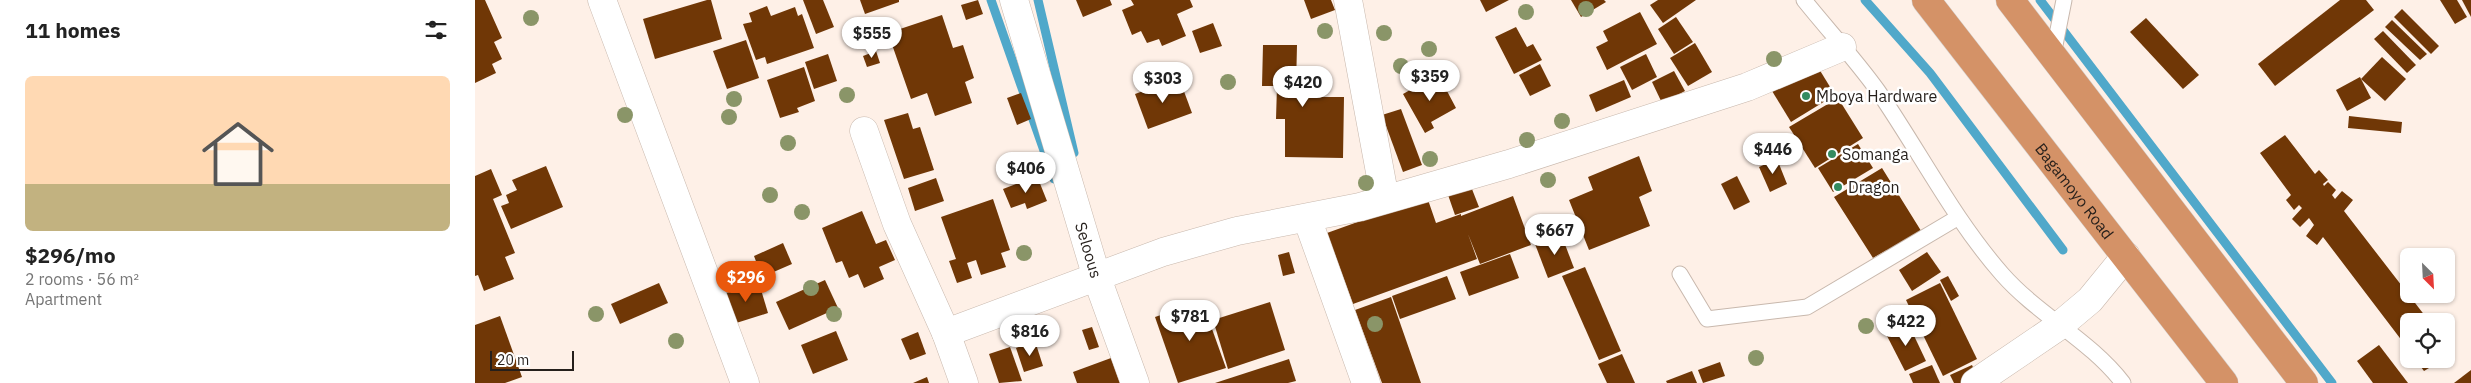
<!DOCTYPE html>
<meta charset="utf-8">
<style>
:root{--surface:#fff;--page:#f2f2f2;--text:#222;--muted:#767676;--line:#e0e0e0;--accent:#ea580c}
body{margin:0;font-family:"IBM Plex Sans",sans-serif;background:var(--page);color:var(--text);height:100vh;display:flex;flex-direction:column;font-size:19px;white-space:nowrap}
*{box-sizing:border-box;margin:0}
p{font-size:16px;color:var(--muted)}
.icon{flex:none;width:28px;height:28px;fill:none;stroke:currentColor;stroke-width:2;stroke-linecap:round;stroke-linejoin:round}
.map{position:relative;flex:1;overflow:hidden}
.panel{display:flex;flex-direction:column;background:var(--surface);width:475px}
.panel>*{flex:none}
.needle{width:32px;rotate:156deg}
.tools{position:absolute;left:1925px;top:248px;display:grid;gap:10px}
.tools a{display:grid;place-items:center;width:55px;height:55px;border-radius:8px;background:var(--surface);box-shadow:0 1px 4px #0004;font-size:25px}
.scale{position:absolute;left:15px;bottom:12px;width:84px;box-sizing:border-box;padding-left:5px;border:2px solid #251f1b;border-top:0;font-size:14px;line-height:18px;white-space:nowrap;color:#251f1b;-webkit-text-stroke:4px #fff;paint-order:stroke}
.price{position:absolute;translate:-50% -42px;padding:0 11px;border-radius:18px;background:#fff;color:#222;font-size:16px;line-height:32px;filter:drop-shadow(0 1px 2px #0008)}
.price::after{content:'';position:absolute;left:50%;top:30px;width:15px;height:11px;margin-left:-8px;background:inherit;clip-path:polygon(0 0,100% 0,50% 100%)}
.price.selected{background:var(--accent);color:#fff}
ul{padding:0;list-style:none}
li{display:grid;align-content:center;gap:10px;height:265px;padding:0 25px}
li+li{border-top:1px solid var(--line)}
li span{display:grid;place-items:center;height:155px;border-radius:8px;color:#555}
li>.icon{margin-inline-start:auto}
span .icon{width:90px;height:90px;fill:#fffc;stroke-width:1}
li b{font-size:21px}
h2{display:flex;justify-content:space-between;align-items:center;height:60px;padding:0 25px;font-size:21px}
main{display:flex;flex:1;min-height:0}
.map>svg:first-child{display:block}
</style>
<main>
<section class="panel">
<h2>11 homes<svg class="icon" aria-label="filters" viewBox="0 0 24 24"><path d="M4 7h16M4 17h16"/><circle cx="9" cy="7" r="2"/><circle cx="15" cy="17" r="2"/></svg></h2>
<ul>
<li><span style="background:linear-gradient(#ffd9b3 70%,#c2b280 0)"><svg class="icon" aria-label="home" viewBox="0 0 24 24"><path d="M3 11l9-7 9 7M6 9v11h12V9"/></svg></span><div><b>$296/mo</b><p>2 rooms · 56 m²</p><p>Apartment</p></div></li>
</ul>
</section>
<div class="map">
<svg width="1996" height="383" viewBox="0 0 1996 383">
<rect width="100%" height="100%" fill="#fef0e7"/>
<g fill="none" stroke-linecap="round" stroke-linejoin="round">
<g stroke="#50a8ca" stroke-width="9">
<path d="M516,0L579,179"/>
<path d="M563,0L599,153"/>
<path d="M1390,0L1455,73L1588,250"/>
<path d="M1565,0L1857,383"/>
</g>
</g>
<g fill="#703706">
<path d="M0,0H10L27,38L19,42L27,59L17,64L21,73L0,83Z"/>
<path d="M232,0H236L247,39L180,59L168,19Z"/>
<path d="M328,0H348L359,27L341,34Z"/>
<path d="M385,0H424V2L390,14Z"/>
<path d="M503,0L508,14L491,20L486,5Z"/>
<path d="M601,0H635L637,5L608,17Z"/>
<path d="M656,0H715L718,7L702,14L711,36L687,46L684,39L672,43L666,31L657,35L647,10L659,5Z"/>
<path d="M829,0H856L860,10L836,19Z"/>
<path d="M1005,0H1034L1011,12Z"/>
<path d="M1096,0H1129L1131,2L1106,17Z"/>
<path d="M1183,0H1221L1188,23L1175,5Z"/>
<path d="M1865,0H1891L1899,10L1800,86L1783,64Z"/>
<path d="M1965,0H1982L1992,17L1980,24Z"/>
<path d="M1987,0H1996V17Z"/>
<path d="M292,6L296,16L320,7L323,16L327,14L339,48L292,64L290,57L281,60L268,24L277,22L274,13Z"/>
<path d="M1927,9L1964,46L1956,54L1919,17Z"/>
<path d="M1165,12L1182,44L1132,70L1121,47L1133,41L1128,31Z"/>
<path d="M467,15L478,48L488,45L499,78L490,82L497,103L460,116L452,93L436,99L413,33Z"/>
<path d="M1201,17L1218,42L1199,54L1183,29Z"/>
<path d="M1671,18L1724,75L1708,89L1655,32Z"/>
<path d="M1917,20L1952,54L1945,60L1910,27Z"/>
<path d="M738,23L747,46L725,53L717,31Z"/>
<path d="M403,27L407,42L387,49L382,34Z"/>
<path d="M1041,27L1052,47L1058,44L1067,60L1039,74L1020,37Z"/>
<path d="M1908,31L1941,65L1932,73L1899,39Z"/>
<path d="M271,40L284,78L252,89L238,51Z"/>
<path d="M1220,43L1237,72L1213,86L1195,58Z"/>
<path d="M788,45H822L821,88H847V97H869L868,158L810,157V119H801L802,86H787Z"/>
<path d="M401,51L405,63L392,67L388,56Z"/>
<path d="M353,54L362,81L339,89L330,62Z"/>
<path d="M1171,54L1182,77L1157,90L1145,67Z"/>
<path d="M1907,57L1931,79L1910,101L1886,79Z"/>
<path d="M1065,64L1076,86L1055,96L1044,75Z"/>
<path d="M1341,64L1360,95L1316,122L1297,91Z"/>
<path d="M329,67L340,101L322,108L324,112L305,118L292,80Z"/>
<path d="M1199,71L1210,91L1187,103L1177,82Z"/>
<path d="M963,74L981,108L956,122L959,128L950,133L928,94Z"/>
<path d="M1885,77L1896,98L1872,111L1861,90Z"/>
<path d="M704,78L717,113L673,129L660,94Z"/>
<path d="M1149,80L1156,97L1121,112L1114,95Z"/>
<path d="M546,93L556,119L542,125L532,98Z"/>
<path d="M1363,98L1388,138L1340,168L1314,127Z"/>
<path d="M926,109L947,165L928,172L907,115Z"/>
<path d="M433,113L438,129L445,127L459,170L429,179L409,120Z"/>
<path d="M1874,116L1927,122L1926,133L1873,128Z"/>
<path d="M1810,135L1840,174L1844,170L1853,180L1848,184L1849,186L1853,182L1861,190L1857,195L1860,199L1867,191L1878,200L1869,211L1954,321H1934V350L1848,237L1842,245L1831,236L1839,225L1834,218L1825,227L1817,219L1827,208L1824,205L1819,210L1811,200L1816,195L1785,153Z"/>
<path d="M1383,144L1398,168L1358,192L1343,168Z"/>
<path d="M1164,156L1177,191L1164,197L1175,226L1114,250L1094,200L1118,190L1113,177Z"/>
<path d="M1302,159L1312,184L1295,192L1284,167Z"/>
<path d="M71,166L88,207L36,229L26,206L34,203L31,195L42,190L37,180Z"/>
<path d="M1407,168L1448,234L1415,254L1412,250L1398,258L1359,197Z"/>
<path d="M16,169L27,195L18,199L40,253L30,257L39,279L9,291L3,275L0,276V176Z"/>
<path d="M562,176L572,201L552,209L550,203L536,208L528,189Z"/>
<path d="M1262,176L1275,202L1259,210L1246,184Z"/>
<path d="M461,178L469,201L440,211L433,188Z"/>
<path d="M995,184L1004,207L980,215L972,192Z"/>
<path d="M1038,196L1056,245L1005,264L993,234L1002,259L878,304L852,233L952,197L961,223L986,214V216Z"/>
<path d="M518,199L535,250L526,253L531,267L506,275L501,260L492,263L497,278L482,283L474,261L481,259L466,217Z"/>
<path d="M387,211L401,244L411,240L420,260L404,267L409,279L389,288L383,274L374,278L367,261L361,263L347,228Z"/>
<path d="M1086,234L1099,268L1073,278L1060,244Z"/>
<path d="M308,243L317,264L287,277L279,256Z"/>
<path d="M814,252L820,273L808,276L803,255Z"/>
<path d="M1452,252L1466,272L1437,291L1424,270Z"/>
<path d="M1035,254L1044,278L994,296L985,272Z"/>
<path d="M1110,267L1146,351L1124,360L1087,276Z"/>
<path d="M972,276L981,299L925,319L917,296Z"/>
<path d="M1473,276L1484,296L1476,301L1465,280Z"/>
<path d="M350,280L363,308L314,330L301,302Z"/>
<path d="M184,283L193,303L145,324L136,304Z"/>
<path d="M284,283L293,313L258,324L248,294Z"/>
<path d="M1465,283L1502,359L1468,376L1431,300Z"/>
<path d="M916,297L946,383H907L880,310Z"/>
<path d="M727,301L751,368L703,383L680,317Z"/>
<path d="M795,302L810,350L753,369L738,320Z"/>
<path d="M25,316L47,377L30,383H0V325Z"/>
<path d="M1433,323L1451,361L1430,371L1411,334Z"/>
<path d="M617,327L624,347L614,350L607,330Z"/>
<path d="M361,331L373,360L338,374L326,345Z"/>
<path d="M443,332L451,354L435,360L426,339Z"/>
<path d="M560,341L568,366L549,372L541,348Z"/>
<path d="M1971,343L1978,353L1971,357Z"/>
<path d="M1904,345L1933,383H1898L1882,361Z"/>
<path d="M535,347L547,381L524,383L514,354Z"/>
<path d="M1147,354L1160,383H1132L1123,364Z"/>
<path d="M636,358L645,383H602L598,372Z"/>
<path d="M814,359L821,381L813,383H740Z"/>
<path d="M1940,359H1969L1949,371Z"/>
<path d="M1245,362L1250,376L1228,383L1223,370Z"/>
<path d="M1457,365L1465,383H1438L1434,374Z"/>
<path d="M1497,365L1502,376L1487,383H1479L1475,375Z"/>
<path d="M1996,370V383H1979Z"/>
<path d="M1217,371L1222,383H1192L1191,381Z"/>
<path d="M452,377L454,383H438Z"/>
</g>
<g fill="none" stroke-linecap="round" stroke-linejoin="round">
<g stroke="#c8b8ad" stroke-width="17">
<g id="service">
<path d="M1329,0C1353,30 1381,60 1403,91C1445,152 1478,218 1527,274C1563,315 1615,340 1648,383"/>
<path d="M1578,55L1589,0"/>
<path d="M1205,274L1232,319L1332,307L1482,218"/>
</g>
</g>
<g stroke="#c8b8ad" stroke-width="29">
<g id="minor">
<path d="M127,0L270,383"/>
<path id="s1" d="M539,0L622,278L660,383"/>
<path d="M873,0L910,199"/>
<path d="M389,131L422,224L471,333L489,383"/>
<path d="M832,218L891,383"/>
<path d="M471,333L688,252L762,231L885,207L1034,164L1272,87L1367,47"/>
<path d="M1500,383L1584,326L1615,300L1651,256"/>
</g>
</g>
<g stroke="#d3d2d1" stroke-width="29">
<g id="trunk">
<path id="s2" d="M1451,0L1749,383"/>
<path d="M1535,0L1829,383"/>
</g>
</g>
<use href="#service" stroke="#fff" stroke-width="15"/>
<use href="#minor" stroke="#fff" stroke-width="28"/>
<use href="#trunk" stroke="#d49267" stroke-width="28"/>
</g>
<g fill="#8a9568">
<circle cx="1111" cy="9" r="8"/>
<circle cx="1051" cy="12" r="8"/>
<circle cx="56" cy="18" r="8"/>
<circle cx="850" cy="31" r="8"/>
<circle cx="909" cy="33" r="8"/>
<circle cx="954" cy="49" r="8"/>
<circle cx="1299" cy="59" r="8"/>
<circle cx="926" cy="66" r="8"/>
<circle cx="753" cy="82" r="8"/>
<circle cx="372" cy="95" r="8"/>
<circle cx="259" cy="99" r="8"/>
<circle cx="150" cy="115" r="8"/>
<circle cx="254" cy="117" r="8"/>
<circle cx="1087" cy="121" r="8"/>
<circle cx="1052" cy="140" r="8"/>
<circle cx="313" cy="143" r="8"/>
<circle cx="955" cy="159" r="8"/>
<circle cx="1073" cy="180" r="8"/>
<circle cx="891" cy="183" r="8"/>
<circle cx="295" cy="195" r="8"/>
<circle cx="327" cy="212" r="8"/>
<circle cx="549" cy="253" r="8"/>
<circle cx="336" cy="288" r="8"/>
<circle cx="121" cy="314" r="8"/>
<circle cx="359" cy="314" r="8"/>
<circle cx="900" cy="324" r="8"/>
<circle cx="1391" cy="326" r="8"/>
<circle cx="201" cy="341" r="8"/>
<circle cx="1281" cy="358" r="8"/>
</g>
<g fill="#338b60" stroke="#fff" stroke-width="2">
<circle cx="1331" cy="96" r="5"/>
<circle cx="1357" cy="154" r="5"/>
<circle cx="1363" cy="187" r="5"/>
</g>
<g text-anchor="middle" stroke-width="5" stroke-linejoin="round" paint-order="stroke">
<g font-size="16" fill="#251f1b" stroke="#fff" text-anchor="start">
<text x="1341" y="102">Mboya Hardware</text>
<text x="1367" y="160">Somanga</text>
<text x="1373" y="193">Dragon</text>
</g>
<g font-size="16" fill="#251f1b" stroke="#fff">
<text dy="6" stroke="none"><textPath href="#s2" startOffset="242">Bagamoyo Road</textPath></text>
<text dy="6" stroke="none"><textPath href="#s1" startOffset="261">Seloous</textPath></text>
</g>
</g>
</svg>
<div class="tools">
<a><svg class="needle" viewBox="-14 -14 28 28"><path d="M0-13l5 13h-10z" fill="#e53935"/><path d="M0 13l5-13h-10z" fill="#767676"/></svg></a>
<a><svg class="icon" aria-label="locate" viewBox="0 0 24 24"><circle cx="12" cy="12" r="6"/><path d="M12 2v4M12 18v4M2 12h4M18 12h4"/></svg></a>
</div>
<div class="scale">20 m</div>
<b class="price" style="left:397px;top:59px">$555</b>
<b class="price" style="left:955px;top:102px">$359</b>
<b class="price" style="left:688px;top:104px">$303</b>
<b class="price" style="left:828px;top:108px">$420</b>
<b class="price" style="left:1298px;top:175px">$446</b>
<b class="price" style="left:551px;top:194px">$406</b>
<b class="price" style="left:1080px;top:256px">$667</b>
<b class="price selected" style="left:271px;top:303px">$296</b>
<b class="price" style="left:715px;top:342px">$781</b>
<b class="price" style="left:1431px;top:347px">$422</b>
<b class="price" style="left:555px;top:357px">$816</b>
</div>
</main>
